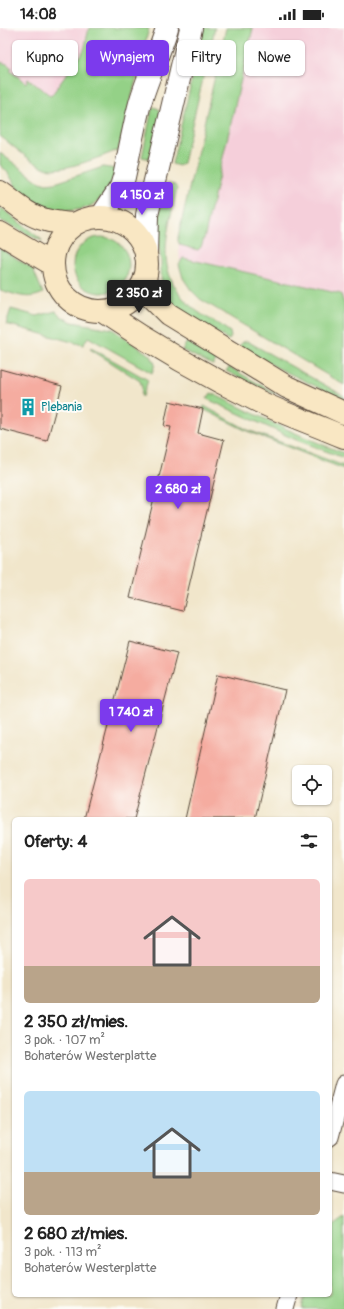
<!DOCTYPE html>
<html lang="pl">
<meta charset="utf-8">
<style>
:root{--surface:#fff;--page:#f2f2f2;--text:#222;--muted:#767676;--accent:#7c3aed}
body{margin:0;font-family:Pangolin,sans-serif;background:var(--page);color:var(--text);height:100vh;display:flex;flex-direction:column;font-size:15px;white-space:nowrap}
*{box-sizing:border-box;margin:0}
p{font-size:13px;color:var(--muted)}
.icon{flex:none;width:22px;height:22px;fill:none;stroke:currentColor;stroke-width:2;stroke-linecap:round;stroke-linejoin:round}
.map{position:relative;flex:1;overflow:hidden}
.sheet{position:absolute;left:12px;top:789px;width:320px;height:480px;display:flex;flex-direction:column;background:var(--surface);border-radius:6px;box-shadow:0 1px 3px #0004}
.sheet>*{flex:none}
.guide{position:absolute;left:12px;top:12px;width:320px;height:36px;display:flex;gap:8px}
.buttons{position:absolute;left:292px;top:737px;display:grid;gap:8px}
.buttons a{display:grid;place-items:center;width:40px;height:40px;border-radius:6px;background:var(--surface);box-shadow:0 1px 3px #0004;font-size:20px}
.price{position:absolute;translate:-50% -34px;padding:0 9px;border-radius:4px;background:var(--accent);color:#fff;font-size:13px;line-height:26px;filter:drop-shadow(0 1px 2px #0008)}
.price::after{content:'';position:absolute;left:50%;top:24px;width:12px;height:9px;margin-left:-6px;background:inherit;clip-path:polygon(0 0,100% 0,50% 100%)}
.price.active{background:#222;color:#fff}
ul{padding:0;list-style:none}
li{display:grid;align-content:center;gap:8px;height:212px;padding:0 12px}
li span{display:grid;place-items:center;height:124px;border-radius:6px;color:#555}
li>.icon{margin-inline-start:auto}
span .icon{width:72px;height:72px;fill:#fffc;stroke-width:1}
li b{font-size:17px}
h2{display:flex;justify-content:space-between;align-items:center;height:48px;padding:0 12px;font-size:17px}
.tag{padding:0 14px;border-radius:6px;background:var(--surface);box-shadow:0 1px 3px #0004;font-size:14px;line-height:36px}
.tag.active{background:var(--accent);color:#fff}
.status{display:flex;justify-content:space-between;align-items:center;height:28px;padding:0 20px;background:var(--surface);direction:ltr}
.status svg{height:11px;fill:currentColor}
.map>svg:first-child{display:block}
</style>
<div class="status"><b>14:08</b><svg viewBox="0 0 49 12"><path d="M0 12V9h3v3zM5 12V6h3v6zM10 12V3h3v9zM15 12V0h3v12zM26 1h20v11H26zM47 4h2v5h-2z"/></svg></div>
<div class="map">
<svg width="344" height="1281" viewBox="0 0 344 1281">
<rect width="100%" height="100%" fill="#fdfcf7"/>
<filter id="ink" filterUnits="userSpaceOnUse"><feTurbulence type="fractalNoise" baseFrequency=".025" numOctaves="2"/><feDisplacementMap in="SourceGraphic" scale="8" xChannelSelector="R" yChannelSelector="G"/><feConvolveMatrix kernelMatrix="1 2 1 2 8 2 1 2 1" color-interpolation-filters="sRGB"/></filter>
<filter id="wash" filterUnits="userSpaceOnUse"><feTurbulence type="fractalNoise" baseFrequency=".012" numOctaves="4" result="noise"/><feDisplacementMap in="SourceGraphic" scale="16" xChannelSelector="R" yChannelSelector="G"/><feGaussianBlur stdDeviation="0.9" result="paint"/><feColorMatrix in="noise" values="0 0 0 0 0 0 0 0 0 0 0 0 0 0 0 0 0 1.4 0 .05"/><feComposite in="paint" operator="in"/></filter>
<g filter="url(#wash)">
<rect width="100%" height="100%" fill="#f1e6cb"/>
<g fill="#f5cfda">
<path d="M0,0H89L84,22L51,68L29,51L26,55L10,43L12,40L7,36L0,34Z"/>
<path d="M226,0H344V276L341,266L185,230L180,234L178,209Z"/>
</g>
<g fill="#94d187" stroke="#687e52">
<path d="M89,0H149L119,119L118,122C103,128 61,145 46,140C33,136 12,117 0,108V34L7,36L12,40L10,43L26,55L28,51L51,68L84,22Z"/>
<path d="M204,0H215L183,135L179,138L172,136Z"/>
<path d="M226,0H253L205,207L201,219L198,222L180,217L178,213V209Z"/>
<path d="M154,79L159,81L161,86L150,131L142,129L152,81Z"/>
<path d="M0,125L38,153L46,156L55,155L103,139L116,141C112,155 105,169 92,177C81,184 56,184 43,180C37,178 27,172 22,167C14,158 11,145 0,137Z"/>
<path d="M168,155L175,157L177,161C167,207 152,245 194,281C205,290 219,295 230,304L231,309L229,312C211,301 180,287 168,271C160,260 161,245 161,233C160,223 157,215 157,205C157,189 164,171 168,155Z"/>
<path d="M0,179L43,213L37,211L0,192Z"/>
<circle cx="101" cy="237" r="28"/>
<path d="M0,220L33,241L43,265C28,273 15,266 0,262Z"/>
<path d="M183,230L341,266L344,276V357L200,271L191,262L183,250L179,236Z"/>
<path d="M11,281L37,288L56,283L61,288L72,294L112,301L151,328L155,336L152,345L88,309L83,317L6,296Z"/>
<path d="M247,313L344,368V372L276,339L239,318L243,314Z"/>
<path d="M187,314L216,332L213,337L182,322Z"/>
<path d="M91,320L148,352L143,368H141L142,359L140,353L90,321Z"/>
<path d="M229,339L275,365L276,367L226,343Z"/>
<path d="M211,365C255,386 298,408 344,425V430L294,411L207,371Z"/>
<path d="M204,378L248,402L344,438V441L247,403L203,381Z"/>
<path d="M344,1189V1281H302L305,1267H330V1199Z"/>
</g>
<g id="blocks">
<g fill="#f5aca0">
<path d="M0,341L62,358L47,413L0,401Z"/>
<path d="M169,373L203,381L198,405L224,412L183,583L130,570L171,399L164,398Z"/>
<path d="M130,613L177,625L134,791H84Z"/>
<path d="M218,646L285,662L255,791H185Z"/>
</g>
</g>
</g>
<g filter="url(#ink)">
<use href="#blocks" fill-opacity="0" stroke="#564638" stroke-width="1"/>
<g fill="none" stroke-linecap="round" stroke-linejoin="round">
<g stroke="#564638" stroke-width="19">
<g id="minor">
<path d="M330,1109L344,1056"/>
<path d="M330,1153L344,1156"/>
<path d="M285,1281L289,1267"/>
</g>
</g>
<g stroke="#564638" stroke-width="24">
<g id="tertiary">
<path d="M101,189L121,159L124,149C129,126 133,102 139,79C146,52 159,27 167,0"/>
<path d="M146,228L147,187L191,0"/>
</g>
</g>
<g stroke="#564638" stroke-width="24">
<g id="secondary">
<path d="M0,164C14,174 28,188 46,192C55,195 65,195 74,196"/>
<circle cx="100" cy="236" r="47"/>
<path d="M0,205L52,236"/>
<path d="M145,250L147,260L151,269L168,286L287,359L344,385"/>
<path d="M102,283C154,318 204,347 260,374C287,387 316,397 344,409"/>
</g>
</g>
<use href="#minor" stroke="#fff" stroke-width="17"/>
<use href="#tertiary" stroke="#fff" stroke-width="22"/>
<use href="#secondary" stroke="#f9e7c3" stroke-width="22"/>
</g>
</g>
<defs>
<g id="building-bare" transform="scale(1.38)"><path d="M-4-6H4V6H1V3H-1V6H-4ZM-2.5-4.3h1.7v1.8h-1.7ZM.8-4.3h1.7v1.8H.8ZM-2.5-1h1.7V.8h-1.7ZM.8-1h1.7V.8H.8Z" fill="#0f9aa8" stroke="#fdfcf7" stroke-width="2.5" paint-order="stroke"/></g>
</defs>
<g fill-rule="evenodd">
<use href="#building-bare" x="28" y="379"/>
</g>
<g text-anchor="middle" stroke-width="4" stroke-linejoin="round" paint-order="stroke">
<g font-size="12" fill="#0d838f" stroke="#fdfcf7" text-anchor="start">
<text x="41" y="383">Plebania</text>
</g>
</g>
</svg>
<div class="buttons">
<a><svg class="icon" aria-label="locate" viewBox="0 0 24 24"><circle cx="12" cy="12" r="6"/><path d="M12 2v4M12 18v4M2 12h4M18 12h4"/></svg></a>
</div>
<b class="price" style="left:142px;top:188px">4 150 zł</b>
<b class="price active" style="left:139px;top:286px">2 350 zł</b>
<b class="price" style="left:178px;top:482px">2 680 zł</b>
<b class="price" style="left:131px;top:705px">1 740 zł</b>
<div class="guide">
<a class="tag">Kupno</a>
<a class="tag active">Wynajem</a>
<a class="tag">Filtry</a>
<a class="tag">Nowe</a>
</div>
<section class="sheet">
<h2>Oferty: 4<svg class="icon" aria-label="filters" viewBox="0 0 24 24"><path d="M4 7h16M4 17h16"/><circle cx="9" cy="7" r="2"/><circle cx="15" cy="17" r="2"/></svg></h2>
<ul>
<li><span style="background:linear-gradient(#f6c9c9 70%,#b9a48a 0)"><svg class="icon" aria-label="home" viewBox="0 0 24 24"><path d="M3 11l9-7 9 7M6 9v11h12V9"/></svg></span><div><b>2 350 zł/mies.</b><p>3 pok. · 107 m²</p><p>Bohaterów Westerplatte</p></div></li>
<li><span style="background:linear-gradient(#bfe0f5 65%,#b9a48a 0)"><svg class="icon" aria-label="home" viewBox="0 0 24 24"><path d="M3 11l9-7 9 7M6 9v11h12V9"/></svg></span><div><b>2 680 zł/mies.</b><p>3 pok. · 113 m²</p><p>Bohaterów Westerplatte</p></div></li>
</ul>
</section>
</div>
